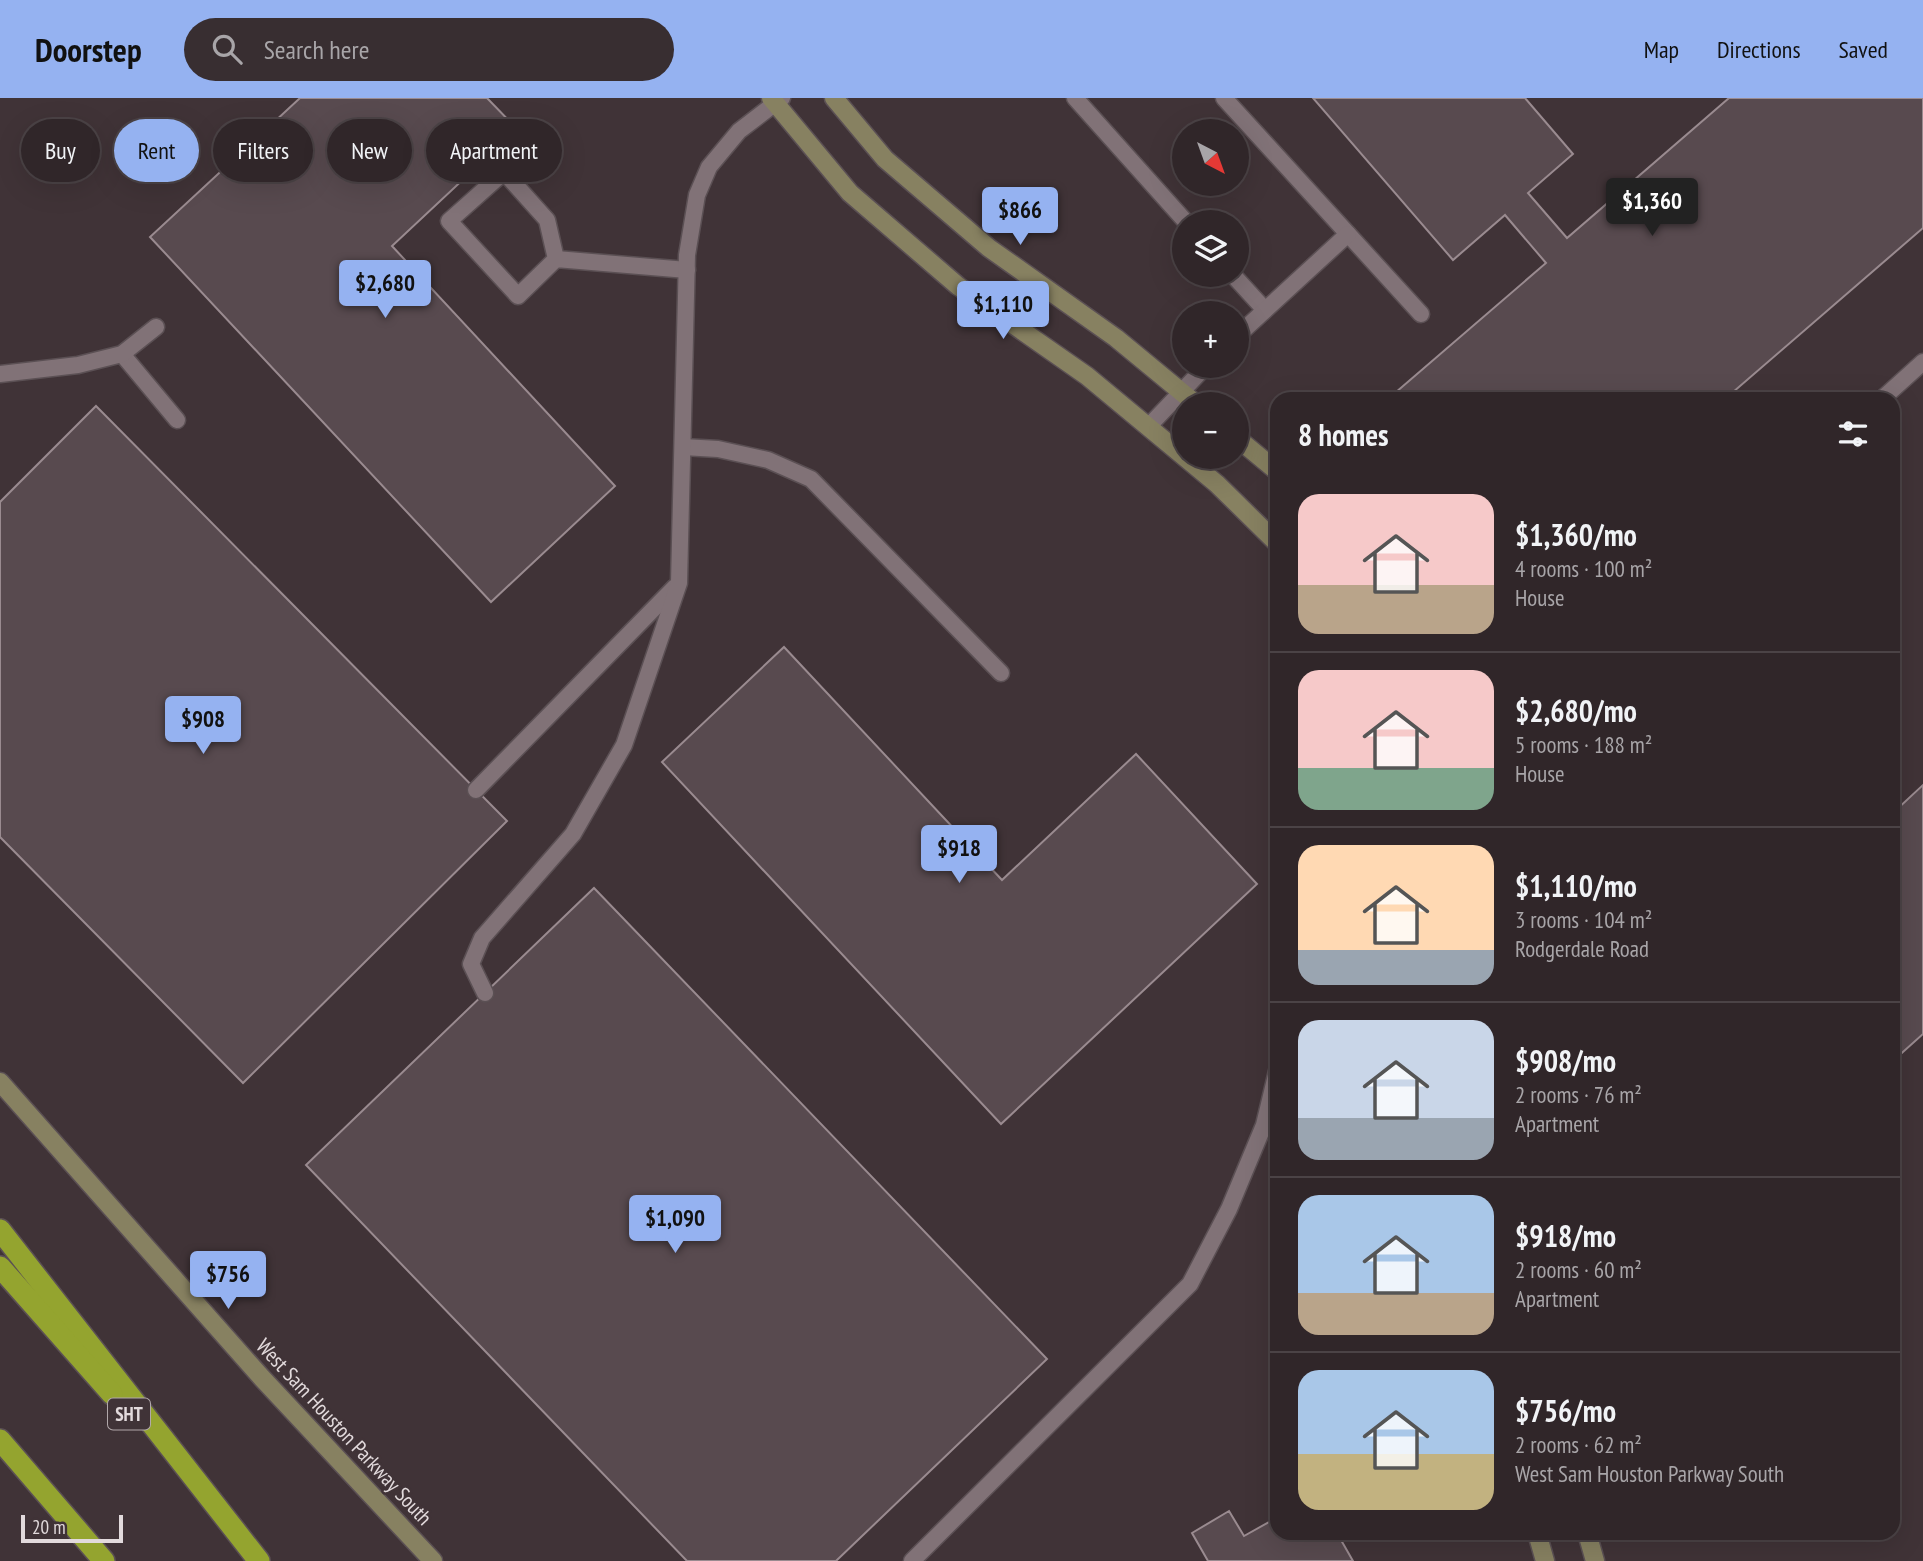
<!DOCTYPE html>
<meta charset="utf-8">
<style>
:root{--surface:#302629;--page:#382e31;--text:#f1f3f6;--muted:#a8a5a8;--line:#4b4346;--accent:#95b2f1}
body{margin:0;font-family:"PT Sans Narrow",sans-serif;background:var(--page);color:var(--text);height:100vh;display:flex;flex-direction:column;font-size:26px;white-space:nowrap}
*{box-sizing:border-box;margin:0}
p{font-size:23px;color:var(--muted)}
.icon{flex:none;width:38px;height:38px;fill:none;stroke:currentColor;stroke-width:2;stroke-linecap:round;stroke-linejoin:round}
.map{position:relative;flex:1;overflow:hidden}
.sheet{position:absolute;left:1270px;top:294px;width:630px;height:1148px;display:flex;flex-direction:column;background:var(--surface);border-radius:21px;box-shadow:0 7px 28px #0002,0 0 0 2px var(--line)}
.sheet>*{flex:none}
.banner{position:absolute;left:21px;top:21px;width:665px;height:63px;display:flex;gap:14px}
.needle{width:46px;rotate:139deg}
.fabs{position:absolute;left:1172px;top:21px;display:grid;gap:14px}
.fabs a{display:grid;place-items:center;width:77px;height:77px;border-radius:50%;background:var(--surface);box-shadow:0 7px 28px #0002,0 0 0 2px var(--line);font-size:35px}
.scale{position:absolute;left:21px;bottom:18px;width:102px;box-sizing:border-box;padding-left:7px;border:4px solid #e2dadc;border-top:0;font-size:19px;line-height:24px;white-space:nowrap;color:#e2dadc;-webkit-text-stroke:5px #403337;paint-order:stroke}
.price{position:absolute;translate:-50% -60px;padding:0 16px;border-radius:7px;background:var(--accent);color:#111;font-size:23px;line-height:46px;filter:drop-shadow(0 2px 4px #0008)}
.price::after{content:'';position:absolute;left:50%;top:42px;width:21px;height:16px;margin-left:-10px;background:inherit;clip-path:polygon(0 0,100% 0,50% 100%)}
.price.on{background:#222;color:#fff}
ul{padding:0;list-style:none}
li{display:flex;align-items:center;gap:21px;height:175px;padding:0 28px}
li+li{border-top:2px solid var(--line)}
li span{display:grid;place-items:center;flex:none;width:196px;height:140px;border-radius:21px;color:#555}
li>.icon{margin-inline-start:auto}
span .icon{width:84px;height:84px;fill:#fffc;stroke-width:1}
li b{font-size:30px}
h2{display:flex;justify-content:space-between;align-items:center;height:84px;padding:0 28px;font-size:30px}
.tag{padding:0 24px;border-radius:32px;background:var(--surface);box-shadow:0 7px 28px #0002,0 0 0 2px var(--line);font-size:24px;line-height:63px}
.tag.on{background:var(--accent);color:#111}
header{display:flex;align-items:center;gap:42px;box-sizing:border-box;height:98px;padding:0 35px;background:var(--accent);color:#111}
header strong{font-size:33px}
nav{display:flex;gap:38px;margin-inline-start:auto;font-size:24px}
.search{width:490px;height:63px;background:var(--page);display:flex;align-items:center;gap:18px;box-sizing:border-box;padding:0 24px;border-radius:38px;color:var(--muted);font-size:26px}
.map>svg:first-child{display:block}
</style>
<header>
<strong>Doorstep</strong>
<div class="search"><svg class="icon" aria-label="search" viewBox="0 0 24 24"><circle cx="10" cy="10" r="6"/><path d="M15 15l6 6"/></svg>Search here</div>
<nav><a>Map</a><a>Directions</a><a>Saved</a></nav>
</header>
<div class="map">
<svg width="1923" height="1463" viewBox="0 0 1923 1463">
<rect width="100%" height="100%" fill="#403337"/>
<g fill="#584a4f" stroke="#9a8b90" stroke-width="2">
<path d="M300,0H487L517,31L392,148L615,388L491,504L150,139Z"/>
<path d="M1313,0H1525L1573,56L1528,95L1567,140L1729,0H1923V130L1725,301H1388L1546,165L1505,117L1453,162Z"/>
<path d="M96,308L507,723L243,985L0,739V404Z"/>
<path d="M784,549L1002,782L1136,656L1257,786L1001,1026L662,664Z"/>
<path d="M1923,687V936L1894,962V714Z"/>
<path d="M594,790L1047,1261L836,1463H687L306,1067Z"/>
<path d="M1229,1413L1244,1438L1278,1419V1435H1318L1322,1441L1332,1435H1337L1353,1463H1208L1192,1435Z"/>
</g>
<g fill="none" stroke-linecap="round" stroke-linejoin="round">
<g stroke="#5b5054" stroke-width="19">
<g id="lane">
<path d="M1075,0L1186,124"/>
<path d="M1224,0L1421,216"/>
<path d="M556,161L547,122L504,74L449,123L518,198L556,161L687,172"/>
<path d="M1233,177L1265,212"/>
<path d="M1237,238L1348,136"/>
<path d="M122,256L177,322"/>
<path d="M0,276L78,267L122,256L156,229"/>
<path d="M1882,301L1923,264"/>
<path d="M1148,329L1206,268"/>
<path d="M683,349L718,351L768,362L811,381L1001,575"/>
<path d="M476,692L675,489"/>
<path d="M485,895L471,866L482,840L573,736L624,647L679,485L687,157L697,97L709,69L739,33L782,0"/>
<path d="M912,1463L1190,1186L1229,1111L1264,1027L1278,969"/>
</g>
</g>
<g stroke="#5b5054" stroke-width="21">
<g id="secondary">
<path d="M771,0L850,95L958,188L1087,278L1217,386L1278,446"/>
<path d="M834,0L885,61L989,150L1116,240L1196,306"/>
<path d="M1237,340L1278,374"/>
<path d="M0,984L262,1280L433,1463"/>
<path d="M1537,1435L1545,1463"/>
<path d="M1587,1435L1595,1463"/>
</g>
</g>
<g stroke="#5b5054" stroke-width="24">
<g id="highway">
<path d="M0,1132L259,1463"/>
<path d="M0,1169L112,1296"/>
<path d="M0,1342L104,1463"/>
</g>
</g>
<use href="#lane" stroke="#817277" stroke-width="16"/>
<use href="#secondary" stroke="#878161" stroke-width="18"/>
<use href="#highway" stroke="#94a42f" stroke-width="21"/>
</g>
<g text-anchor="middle" stroke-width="5" stroke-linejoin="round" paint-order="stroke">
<rect fill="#403337" stroke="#b1a8aa" stroke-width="2" x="108" y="1300.5" width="42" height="31" rx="5"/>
<g font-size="19" font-weight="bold" fill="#e2dadc">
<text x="129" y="1323">SHT</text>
</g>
<g font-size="21" fill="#e2dadc" stroke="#403337">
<text transform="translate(344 1334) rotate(47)" y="7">West Sam Houston Parkway South</text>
</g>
</g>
</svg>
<div class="fabs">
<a><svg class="needle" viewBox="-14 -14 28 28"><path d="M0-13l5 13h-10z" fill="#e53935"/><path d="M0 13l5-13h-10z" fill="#a8a5a8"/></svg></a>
<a><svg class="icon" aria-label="layers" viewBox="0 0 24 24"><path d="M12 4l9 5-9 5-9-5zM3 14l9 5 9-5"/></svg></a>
<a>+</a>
<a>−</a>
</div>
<div class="scale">20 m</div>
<b class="price on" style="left:1652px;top:140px">$1,360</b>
<b class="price" style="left:1020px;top:149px">$866</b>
<b class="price" style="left:385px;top:222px">$2,680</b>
<b class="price" style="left:1003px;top:243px">$1,110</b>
<b class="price" style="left:203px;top:658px">$908</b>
<b class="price" style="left:959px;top:787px">$918</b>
<b class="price" style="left:675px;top:1157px">$1,090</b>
<b class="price" style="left:228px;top:1213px">$756</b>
<div class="banner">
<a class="tag">Buy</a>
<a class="tag on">Rent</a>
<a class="tag">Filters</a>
<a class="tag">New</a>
<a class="tag">Apartment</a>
</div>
<section class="sheet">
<h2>8 homes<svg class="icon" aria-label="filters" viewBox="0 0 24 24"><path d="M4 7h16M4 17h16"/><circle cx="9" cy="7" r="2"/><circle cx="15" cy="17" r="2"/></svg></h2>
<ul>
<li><span style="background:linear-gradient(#f6c9c9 65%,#b9a48a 0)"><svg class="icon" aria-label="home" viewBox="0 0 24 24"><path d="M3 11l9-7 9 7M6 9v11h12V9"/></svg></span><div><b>$1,360/mo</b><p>4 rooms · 100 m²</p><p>House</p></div></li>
<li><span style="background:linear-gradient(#f6c9c9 70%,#7fa58c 0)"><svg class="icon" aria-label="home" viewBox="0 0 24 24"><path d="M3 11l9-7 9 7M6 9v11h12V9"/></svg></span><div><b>$2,680/mo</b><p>5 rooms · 188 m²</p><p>House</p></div></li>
<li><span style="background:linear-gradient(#ffd9b3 75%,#9aa5b1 0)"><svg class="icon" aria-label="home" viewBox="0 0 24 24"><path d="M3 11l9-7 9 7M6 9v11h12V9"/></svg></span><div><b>$1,110/mo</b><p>3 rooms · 104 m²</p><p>Rodgerdale Road</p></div></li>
<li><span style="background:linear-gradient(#c9d6e8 70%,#9aa5b1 0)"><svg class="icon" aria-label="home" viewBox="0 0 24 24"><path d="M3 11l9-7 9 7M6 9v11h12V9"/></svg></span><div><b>$908/mo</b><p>2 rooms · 76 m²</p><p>Apartment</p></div></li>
<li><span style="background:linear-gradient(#a9c7e8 70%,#b9a48a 0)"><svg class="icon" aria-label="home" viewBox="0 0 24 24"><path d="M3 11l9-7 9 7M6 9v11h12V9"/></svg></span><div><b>$918/mo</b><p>2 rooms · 60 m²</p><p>Apartment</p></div></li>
<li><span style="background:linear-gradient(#a9c7e8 60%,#c2b280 0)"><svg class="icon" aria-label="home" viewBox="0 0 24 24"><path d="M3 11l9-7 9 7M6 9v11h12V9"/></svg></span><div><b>$756/mo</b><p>2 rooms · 62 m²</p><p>West Sam Houston Parkway South</p></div></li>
</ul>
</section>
</div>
